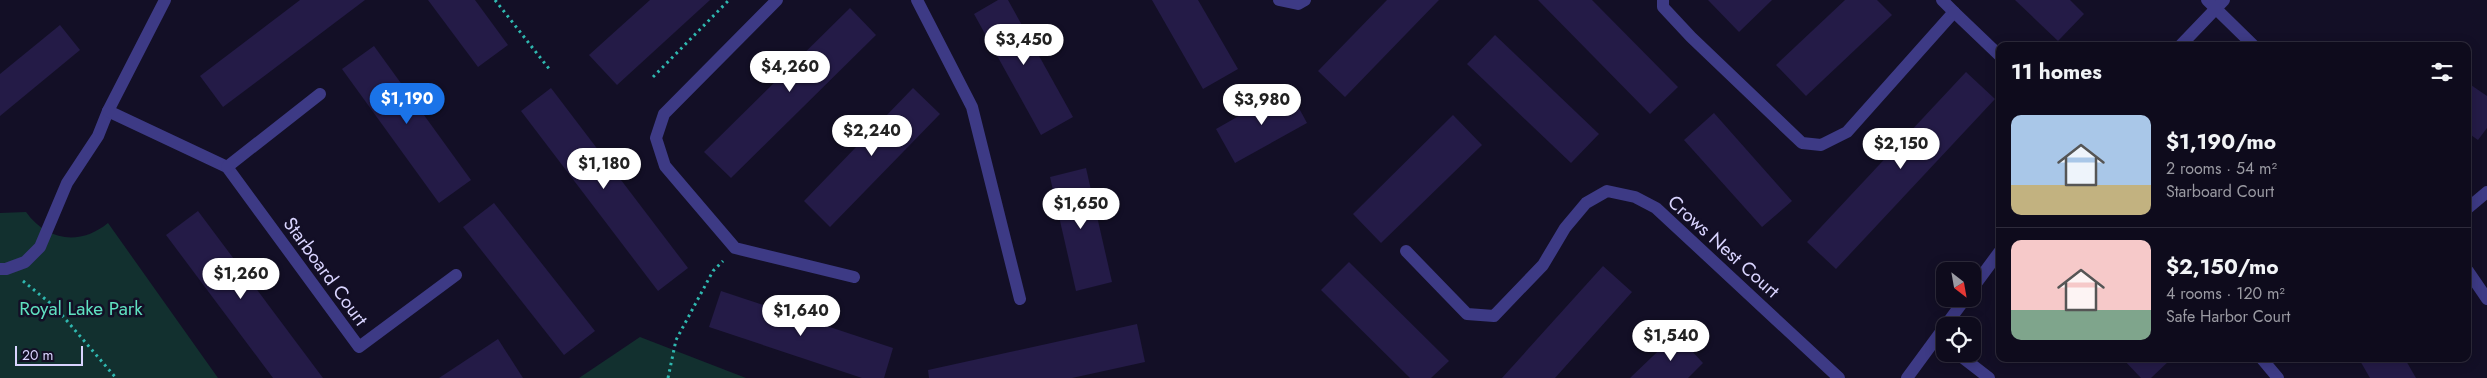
<!DOCTYPE html>
<meta charset="utf-8">
<style>
:root{--surface:#0e0b1c;--page:#1c1929;--text:#f1f3f6;--muted:#9b9ba3;--line:#2e2b3b;--accent:#1a73e8}
body{margin:0;font-family:Jost,sans-serif;background:var(--page);color:var(--text);height:100vh;display:flex;flex-direction:column;font-size:19px;white-space:nowrap}
*{box-sizing:border-box;margin:0}
p{font-size:16px;color:var(--muted)}
.icon{flex:none;width:28px;height:28px;fill:none;stroke:currentColor;stroke-width:2;stroke-linecap:round;stroke-linejoin:round}
.map{position:relative;flex:1;overflow:hidden}
.sheet{position:absolute;left:1996px;top:42px;width:475px;height:320px;display:flex;flex-direction:column;background:var(--surface);border-radius:10px;box-shadow:0 2px 12px #0003,0 0 0 1px var(--line)}
.sheet>*{flex:none}
.needle{width:32px;rotate:149deg}
.controls{position:absolute;left:1936px;top:262px;display:grid;gap:10px}
.controls a{display:grid;place-items:center;width:45px;height:45px;border-radius:10px;background:var(--surface);box-shadow:0 2px 12px #0003,0 0 0 1px var(--line);font-size:25px}
.scale{position:absolute;left:15px;bottom:12px;width:68px;box-sizing:border-box;padding-left:5px;border:2px solid #d9d4ff;border-top:0;font-size:14px;line-height:18px;white-space:nowrap;color:#d9d4ff;-webkit-text-stroke:4px #130f26;paint-order:stroke}
.price{position:absolute;translate:-50% -42px;padding:0 11px;border-radius:18px;background:#fff;color:#222;font-size:16px;line-height:32px;filter:drop-shadow(0 1px 2px #0008)}
.price::after{content:'';position:absolute;left:50%;top:30px;width:15px;height:11px;margin-left:-8px;background:inherit;clip-path:polygon(0 0,100% 0,50% 100%)}
.price.on{background:var(--accent);color:#fff}
ul{padding:0;list-style:none}
li{display:flex;align-items:center;gap:15px;height:125px;padding:0 15px}
li+li{border-top:1px solid var(--line)}
li span{display:grid;place-items:center;flex:none;width:140px;height:100px;border-radius:10px;color:#555}
li>.icon{margin-inline-start:auto}
span .icon{width:60px;height:60px;fill:#fffc;stroke-width:1}
li b{font-size:21px}
h2{display:flex;justify-content:space-between;align-items:center;height:60px;padding:0 15px;font-size:21px}
.map>svg:first-child{display:block}
</style>
<div class="map">
<svg width="2487" height="378" viewBox="0 0 2487 378">
<rect width="100%" height="100%" fill="#130f26"/>
<g fill="#12302f">
<path d="M26,212C47,241 80,246 108,223L218,378H0V213Z"/>
<path d="M640,337L746,378H579Z"/>
</g>
<g fill="#241b47">
<path d="M300,0H365L223,107L200,76Z"/>
<path d="M428,0H475L508,45L478,67Z"/>
<path d="M650,0H710L617,85L589,55Z"/>
<path d="M998,0H1008L1073,117L1041,135L974,14Z"/>
<path d="M1152,0H1198L1238,69L1203,89Z"/>
<path d="M1387,0H1439L1345,97L1318,71Z"/>
<path d="M1538,0H1592L1678,87L1650,114Z"/>
<path d="M1708,0H1772L1739,32Z"/>
<path d="M1845,0H1877L1892,15L1806,96L1776,65Z"/>
<path d="M2015,0H2070L2084,14L2058,41Z"/>
<path d="M850,8L876,35L731,178L704,152Z"/>
<path d="M60,25L80,50L0,116V74Z"/>
<path d="M1495,35L1599,134L1571,163L1467,64Z"/>
<path d="M374,46L471,180L439,203L342,69Z"/>
<path d="M1966,72L1995,99L1836,269L1807,242Z"/>
<path d="M2468,83L2487,96V128L2478,140L2468,133Z"/>
<path d="M551,88L688,268L658,291L521,111Z"/>
<path d="M913,88L940,114L830,227L804,201Z"/>
<path d="M1288,88L1307,123L1235,163L1216,129Z"/>
<path d="M1714,113L1792,201L1762,227L1684,140Z"/>
<path d="M1453,115L1482,145L1381,243L1353,214Z"/>
<path d="M1086,168L1112,282L1076,291L1050,177Z"/>
<path d="M494,203L595,331L564,355L463,227Z"/>
<path d="M198,211L323,378H273L166,235Z"/>
<path d="M1349,262L1449,361L1431,378H1410L1321,290Z"/>
<path d="M1603,266L1632,292L1555,378H1502Z"/>
<path d="M721,291L893,348L884,378H862L709,327Z"/>
<path d="M1137,324L1145,362L1072,378H929L928,370Z"/>
<path d="M1676,334L1703,363L1688,378H1630Z"/>
<path d="M498,339L523,378H439Z"/>
<path d="M2123,359H2171L2151,378H2141Z"/>
<path d="M2359,359H2405L2416,378H2370Z"/>
</g>
<g fill="none" stroke-linecap="round" stroke-linejoin="round">
<g stroke="#2fb8b0" stroke-width="3" stroke-dasharray="2.5 4" stroke-linecap="butt">
<path d="M495,0L550,70"/>
<path d="M653,77L729,0"/>
<path d="M23,281L55,307L116,378"/>
<path d="M668,378L676,340L713,271L723,261"/>
</g>
<g stroke="#3d3a85" stroke-width="12">
<path d="M0,269H6L25,262L40,247L67,183L98,136L108,111"/>
<path d="M1958,354L1989,378"/>
</g>
<g stroke="#3d3a85" stroke-width="12">
<path d="M165,0L108,111L227,167L359,347L456,275"/>
<path d="M777,0L664,114L656,138L665,166L735,248L854,277"/>
<path d="M917,0L972,107L1020,299"/>
<path d="M1279,0L1298,4L1305,0"/>
<path d="M1663,0V7L1691,37L1802,143L1821,145L1847,132L1954,12L1942,0"/>
<path d="M1954,12L2000,56"/>
<path d="M2180,46L2224,0"/>
<path d="M227,167L320,94"/>
<path d="M2468,208L2487,192"/>
<path d="M1406,251L1467,314L1494,316L1543,265L1565,228L1586,203L1607,191L1635,197L1656,208L1839,378"/>
<path d="M1972,289L2000,251"/>
<path d="M2262,359L2278,378"/>
<path d="M1907,378L1965,299"/>
</g>
<g stroke="#3d3a85" stroke-width="12">
<path d="M2207,0L2254,46"/>
<path d="M2468,271L2487,299"/>
</g>
</g>
<g text-anchor="middle" stroke-width="5" stroke-linejoin="round" paint-order="stroke">
<g font-size="19" fill="#d9d4ff" stroke="#130f26">
<text transform="translate(1724 246) rotate(42)" y="7">Crows Nest Court</text>
<text transform="translate(326 271) rotate(54)" y="7">Starboard Court</text>
</g>
<g font-size="19" fill="#5fe0c0" stroke="#130f26">
<text x="81" y="315">Royal Lake Park</text>
</g>
</g>
</svg>
<div class="controls">
<a><svg class="needle" viewBox="-14 -14 28 28"><path d="M0-13l5 13h-10z" fill="#e53935"/><path d="M0 13l5-13h-10z" fill="#9b9ba3"/></svg></a>
<a><svg class="icon" aria-label="locate" viewBox="0 0 24 24"><circle cx="12" cy="12" r="6"/><path d="M12 2v4M12 18v4M2 12h4M18 12h4"/></svg></a>
</div>
<div class="scale">20 m</div>
<b class="price" style="left:1024px;top:66px">$3,450</b>
<b class="price" style="left:790px;top:93px">$4,260</b>
<b class="price on" style="left:407px;top:125px">$1,190</b>
<b class="price" style="left:1262px;top:126px">$3,980</b>
<b class="price" style="left:872px;top:157px">$2,240</b>
<b class="price" style="left:1901px;top:170px">$2,150</b>
<b class="price" style="left:604px;top:190px">$1,180</b>
<b class="price" style="left:1081px;top:230px">$1,650</b>
<b class="price" style="left:241px;top:300px">$1,260</b>
<b class="price" style="left:801px;top:337px">$1,640</b>
<b class="price" style="left:1671px;top:362px">$1,540</b>
<section class="sheet">
<h2>11 homes<svg class="icon" aria-label="filters" viewBox="0 0 24 24"><path d="M4 7h16M4 17h16"/><circle cx="9" cy="7" r="2"/><circle cx="15" cy="17" r="2"/></svg></h2>
<ul>
<li><span style="background:linear-gradient(#a9c7e8 70%,#c2b280 0)"><svg class="icon" aria-label="home" viewBox="0 0 24 24"><path d="M3 11l9-7 9 7M6 9v11h12V9"/></svg></span><div><b>$1,190/mo</b><p>2 rooms · 54 m²</p><p>Starboard Court</p></div></li>
<li><span style="background:linear-gradient(#f6c9c9 70%,#7fa58c 0)"><svg class="icon" aria-label="home" viewBox="0 0 24 24"><path d="M3 11l9-7 9 7M6 9v11h12V9"/></svg></span><div><b>$2,150/mo</b><p>4 rooms · 120 m²</p><p>Safe Harbor Court</p></div></li>
</ul>
</section>
</div>
